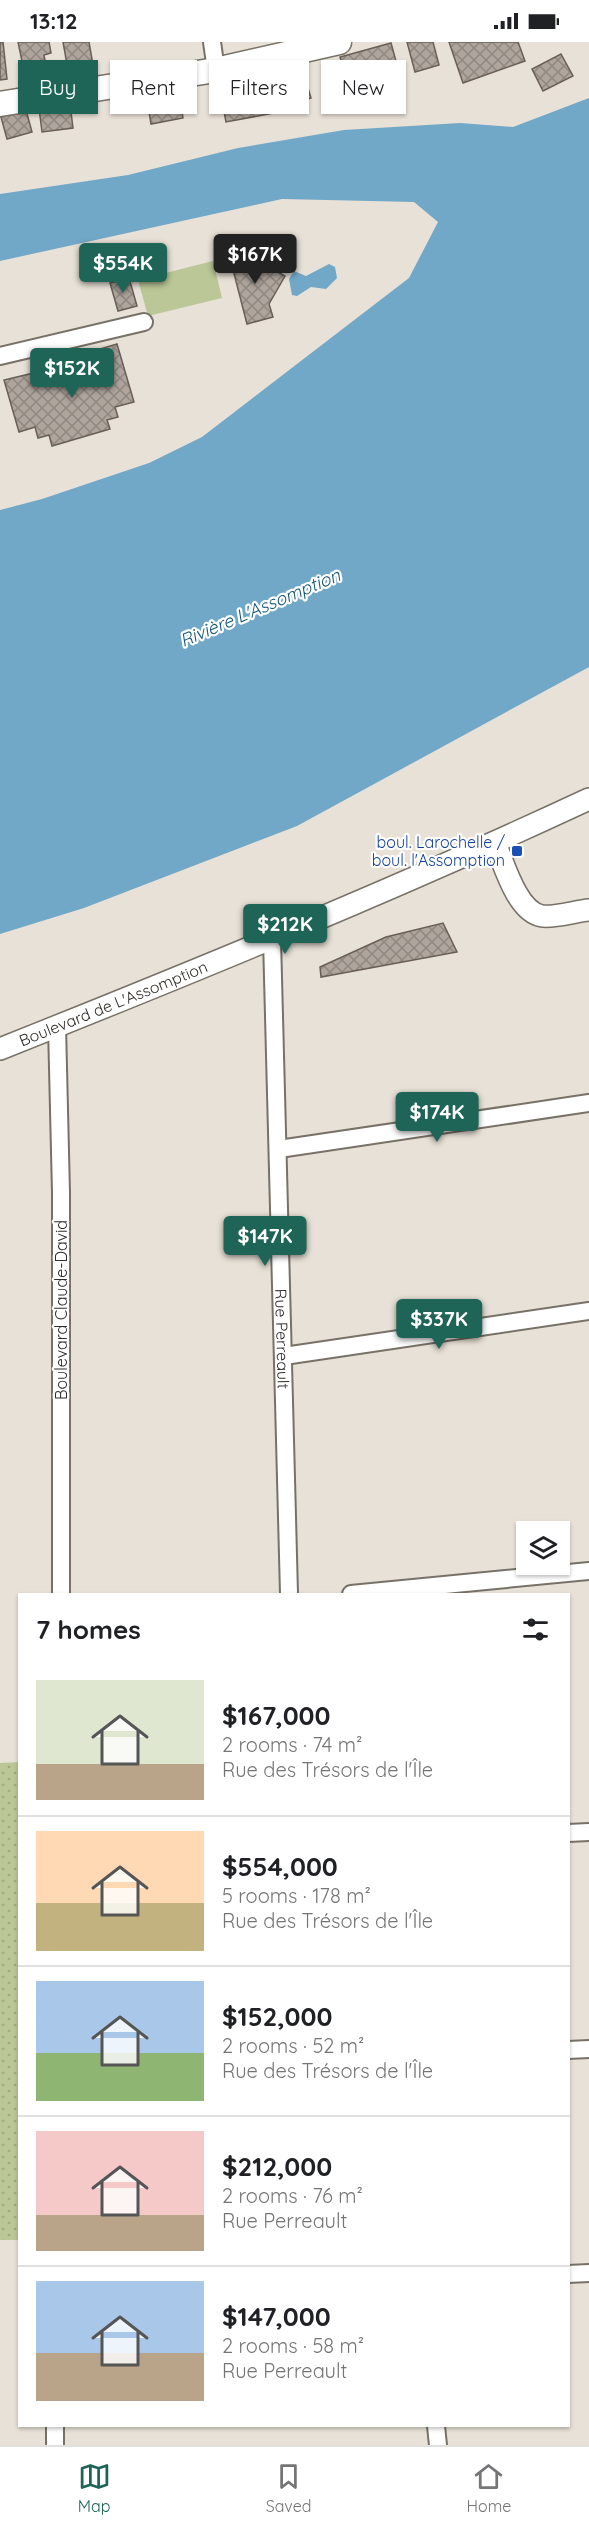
<!DOCTYPE html>
<meta charset="utf-8">
<style>
:root{--surface:#fff;--page:#f2f2f2;--text:#202124;--muted:#757577;--line:#e0e0e0;--accent:#1e6558}
body{margin:0;font-family:Quicksand,sans-serif;background:var(--page);color:var(--text);height:100vh;display:flex;flex-direction:column;font-size:22px;white-space:nowrap}
*{box-sizing:border-box;margin:0}
p{font-size:20px;color:var(--muted)}
.icon{flex:none;width:33px;height:33px;fill:none;stroke:currentColor;stroke-width:2;stroke-linecap:round;stroke-linejoin:round}
.map{position:relative;flex:1;overflow:hidden}
.drawer{position:absolute;left:18px;top:1551px;width:552px;height:834px;display:flex;flex-direction:column;background:var(--surface);border-radius:0px;box-shadow:0 2px 4px #0004}
.drawer>*{flex:none}
.banner{position:absolute;left:18px;top:18px;width:554px;height:54px;display:flex;gap:12px}
.fabs{position:absolute;left:516px;top:1479px;display:grid;gap:12px}
.fabs a{display:grid;place-items:center;width:54px;height:54px;border-radius:0px;background:var(--surface);box-shadow:0 2px 4px #0004;font-size:30px}
.price{position:absolute;translate:-50% -51px;padding:0 14px;border-radius:6px;background:var(--accent);color:#fff;font-size:20px;line-height:39px;filter:drop-shadow(0 2px 3px #0008)}
.price::after{content:'';position:absolute;left:50%;top:36px;width:18px;height:14px;margin-left:-9px;background:inherit;clip-path:polygon(0 0,100% 0,50% 100%)}
.price.on{background:#222;color:#fff}
ul{padding:0;list-style:none}
li{display:flex;align-items:center;gap:18px;height:150px;padding:0 18px}
li+li{border-top:2px solid var(--line)}
li span{display:grid;place-items:center;flex:none;width:168px;height:120px;border-radius:0px;color:#555}
li>.icon{margin-inline-start:auto}
span .icon{width:72px;height:72px;fill:#fffc;stroke-width:1}
li b{font-size:26px}
h2{display:flex;justify-content:space-between;align-items:center;height:72px;padding:0 18px;font-size:26px}
.chip{padding:0 21px;border-radius:0px;background:var(--surface);box-shadow:0 2px 4px #0004;font-size:21px;line-height:54px}
.chip.on{background:var(--accent);color:#fff}
.status{display:flex;justify-content:space-between;align-items:center;height:42px;padding:0 30px;background:var(--surface);direction:ltr}
.status svg{height:16px;fill:currentColor}
.dock{display:flex;justify-content:space-around;align-items:center;height:84px;border-top:2px solid var(--line);background:var(--surface);font-size:16px;color:var(--muted)}
.dock a{display:grid;justify-items:center;gap:3px}
.dock .on{color:var(--accent)}
.map>svg:first-child{display:block}
</style>
<div class="status"><b>13:12</b><svg viewBox="0 0 49 12"><path d="M0 12V9h3v3zM5 12V6h3v6zM10 12V3h3v9zM15 12V0h3v12zM26 1h20v11H26zM47 4h2v5h-2z"/></svg></div>
<div class="map">
<svg width="589" height="2403" viewBox="0 0 589 2403">
<defs>
<pattern id="park-dots" width="8" height="8" patternUnits="userSpaceOnUse" patternTransform="scale(1.5)"><rect width="8" height="8" fill="#bbc797"/><path d="M2 2h.1M6 6h.1" fill="none" stroke="#a1ab82" stroke-width="1.8" stroke-linecap="round"/></pattern>
<pattern id="building-cross-hatch" width="8" height="8" patternUnits="userSpaceOnUse" patternTransform="scale(1.5)"><rect width="8" height="8" fill="#afa59d"/><path d="M0 0l8 8M0 8l8-8" fill="none" stroke="#8f8780"/></pattern>
</defs>
<rect width="100%" height="100%" fill="#e8e1d7"/>
<path fill="url(#park-dots)" d="M19,1720L20,2198H0V1721Z"/>
<path fill="#bbc797" d="M213,219L222,256L148,274L138,238Z"/>
<g fill="#72a8c7">
<path d="M589,56V625L297,784L84,866L0,892V468L42,457L149,421L202,395L409,236L438,180L414,160L282,157L0,219V152L128,133L238,106L344,88L460,81L513,85Z"/>
<path d="M329,222L335,225L337,236L326,247L311,245L297,254L292,253L289,237L294,229L306,234Z"/>
</g>
<g fill="url(#building-cross-hatch)" stroke="#685f57" stroke-width="1.5">
<path d="M0,0H3L7,37L0,38Z"/>
<path d="M18,0H49L51,11L44,13L47,29L25,34Z"/>
<path d="M63,0H89L93,23L68,28Z"/>
<path d="M407,0H433L439,23L415,30Z"/>
<path d="M449,0H518L525,19L463,41Z"/>
<path d="M391,1L399,30L348,44L340,15Z"/>
<path d="M561,12L573,34L543,49L532,27Z"/>
<path d="M303,30L311,56L286,63L278,37Z"/>
<path d="M268,40L274,71L226,80L220,49Z"/>
<path d="M178,45L183,76L151,82L146,51Z"/>
<path d="M70,62L73,86L42,90L39,66Z"/>
<path d="M26,68L32,90L7,97L1,75Z"/>
<path d="M254,206L257,218L285,234L269,262L273,275L247,282L229,212Z"/>
<path d="M129,236L137,264L118,269L110,241Z"/>
<path d="M117,302L134,360L115,365L118,375L107,378L110,387L52,404L49,393L38,396L35,385L19,390L4,338L42,329L45,340L81,330L79,320L101,314L100,307Z"/>
<path d="M443,881L457,910L321,935L320,925L386,895Z"/>
</g>
<g fill="none" stroke-linecap="round" stroke-linejoin="round">
<g stroke="#777167" stroke-width="20">
<g id="minor">
<path d="M212,0L216,28"/>
<path d="M0,314L144,280"/>
<path id="s1" d="M272,897L289,1552"/>
<path d="M57,984L61,1151V1552"/>
<path d="M279,1107L589,1061"/>
<path d="M284,1314L589,1269"/>
<path d="M351,1552L589,1529"/>
<path d="M568,1791L589,1790"/>
<path d="M568,2008L589,2007"/>
<path d="M568,2232L589,2231"/>
<path d="M436,2384L438,2403"/>
<path d="M55,2403V2384"/>
</g>
</g>
<g stroke="#777167" stroke-width="24">
<g id="tertiary">
<path d="M495,801C504,822 517,870 542,874C553,876 577,869 589,868"/>
<path id="s2" d="M0,1007C198,928 396,847 589,757"/>
</g>
</g>
<g stroke="#777167" stroke-width="27">
<path id="secondary" d="M0,62L216,28L339,0"/>
</g>
<use href="#minor" stroke="#fff" stroke-width="16"/>
<use href="#tertiary" stroke="#fff" stroke-width="21"/>
<use href="#secondary" stroke="#fff" stroke-width="24"/>
</g>
<rect fill="#1a4fb4" stroke="#fff" stroke-width="2" x="511" y="803" width="12" height="12" rx="3"/>
<g text-anchor="middle" stroke-width="4.5" stroke-linejoin="round" paint-order="stroke">
<g font-size="16" fill="#164399" stroke="#fff" text-anchor="end">
<text x="505" y="806">boul. Larochelle /<tspan x="505" dy="18">boul. l'Assomption</tspan></text>
</g>
<g font-size="16" fill="#2f2c28" stroke="#fff">
<text dy="6" stroke="none"><textPath href="#s2" startOffset="122">Boulevard de L'Assomption</textPath></text>
<text transform="translate(61 1268) rotate(-90)" y="6">Boulevard Claude-David</text>
<text dy="6" stroke="none"><textPath href="#s1" startOffset="400">Rue Perreault</textPath></text>
</g>
<g font-size="18" font-style="italic" fill="#125676" stroke="#fff">
<text transform="translate(260 566) rotate(-23)" y="6">Rivière L'Assomption</text>
</g>
</g>
</svg>
<div class="fabs">
<a><svg class="icon" aria-label="layers" viewBox="0 0 24 24"><path d="M12 4l9 5-9 5-9-5zM3 14l9 5 9-5"/></svg></a>
</div>
<b class="price on" style="left:255px;top:243px">$167K</b>
<b class="price" style="left:123px;top:252px">$554K</b>
<b class="price" style="left:72px;top:357px">$152K</b>
<b class="price" style="left:285px;top:913px">$212K</b>
<b class="price" style="left:437px;top:1101px">$174K</b>
<b class="price" style="left:265px;top:1225px">$147K</b>
<b class="price" style="left:439px;top:1308px">$337K</b>
<div class="banner">
<a class="chip on">Buy</a>
<a class="chip">Rent</a>
<a class="chip">Filters</a>
<a class="chip">New</a>
</div>
<section class="drawer">
<h2>7 homes<svg class="icon" aria-label="filters" viewBox="0 0 24 24"><path d="M4 7h16M4 17h16"/><circle cx="9" cy="7" r="2"/><circle cx="15" cy="17" r="2"/></svg></h2>
<ul>
<li><span style="background:linear-gradient(#dfe7d0 70%,#b9a48a 0)"><svg class="icon" aria-label="home" viewBox="0 0 24 24"><path d="M3 11l9-7 9 7M6 9v11h12V9"/></svg></span><div><b>$167,000</b><p>2 rooms · 74 m²</p><p>Rue des Trésors de l'Île</p></div></li>
<li><span style="background:linear-gradient(#ffd9b3 60%,#c2b280 0)"><svg class="icon" aria-label="home" viewBox="0 0 24 24"><path d="M3 11l9-7 9 7M6 9v11h12V9"/></svg></span><div><b>$554,000</b><p>5 rooms · 178 m²</p><p>Rue des Trésors de l'Île</p></div></li>
<li><span style="background:linear-gradient(#a9c7e8 60%,#8fb573 0)"><svg class="icon" aria-label="home" viewBox="0 0 24 24"><path d="M3 11l9-7 9 7M6 9v11h12V9"/></svg></span><div><b>$152,000</b><p>2 rooms · 52 m²</p><p>Rue des Trésors de l'Île</p></div></li>
<li><span style="background:linear-gradient(#f6c9c9 70%,#b9a48a 0)"><svg class="icon" aria-label="home" viewBox="0 0 24 24"><path d="M3 11l9-7 9 7M6 9v11h12V9"/></svg></span><div><b>$212,000</b><p>2 rooms · 76 m²</p><p>Rue Perreault</p></div></li>
<li><span style="background:linear-gradient(#a9c7e8 60%,#b9a48a 0)"><svg class="icon" aria-label="home" viewBox="0 0 24 24"><path d="M3 11l9-7 9 7M6 9v11h12V9"/></svg></span><div><b>$147,000</b><p>2 rooms · 58 m²</p><p>Rue Perreault</p></div></li>
</ul>
</section>
</div>
<nav class="dock">
<a class="on"><svg class="icon" aria-label="map" viewBox="0 0 24 24"><path d="M3 6l6-2 6 2 6-2v14l-6 2-6-2-6 2zM9 4v14M15 6v14"/></svg>Map</a>
<a><svg class="icon" aria-label="saved" viewBox="0 0 24 24"><path d="M7 4h10v16l-5-4-5 4z"/></svg>Saved</a>
<a><svg class="icon" aria-label="home" viewBox="0 0 24 24"><path d="M3 11l9-7 9 7M6 9v11h12V9"/></svg>Home</a>
</nav>
